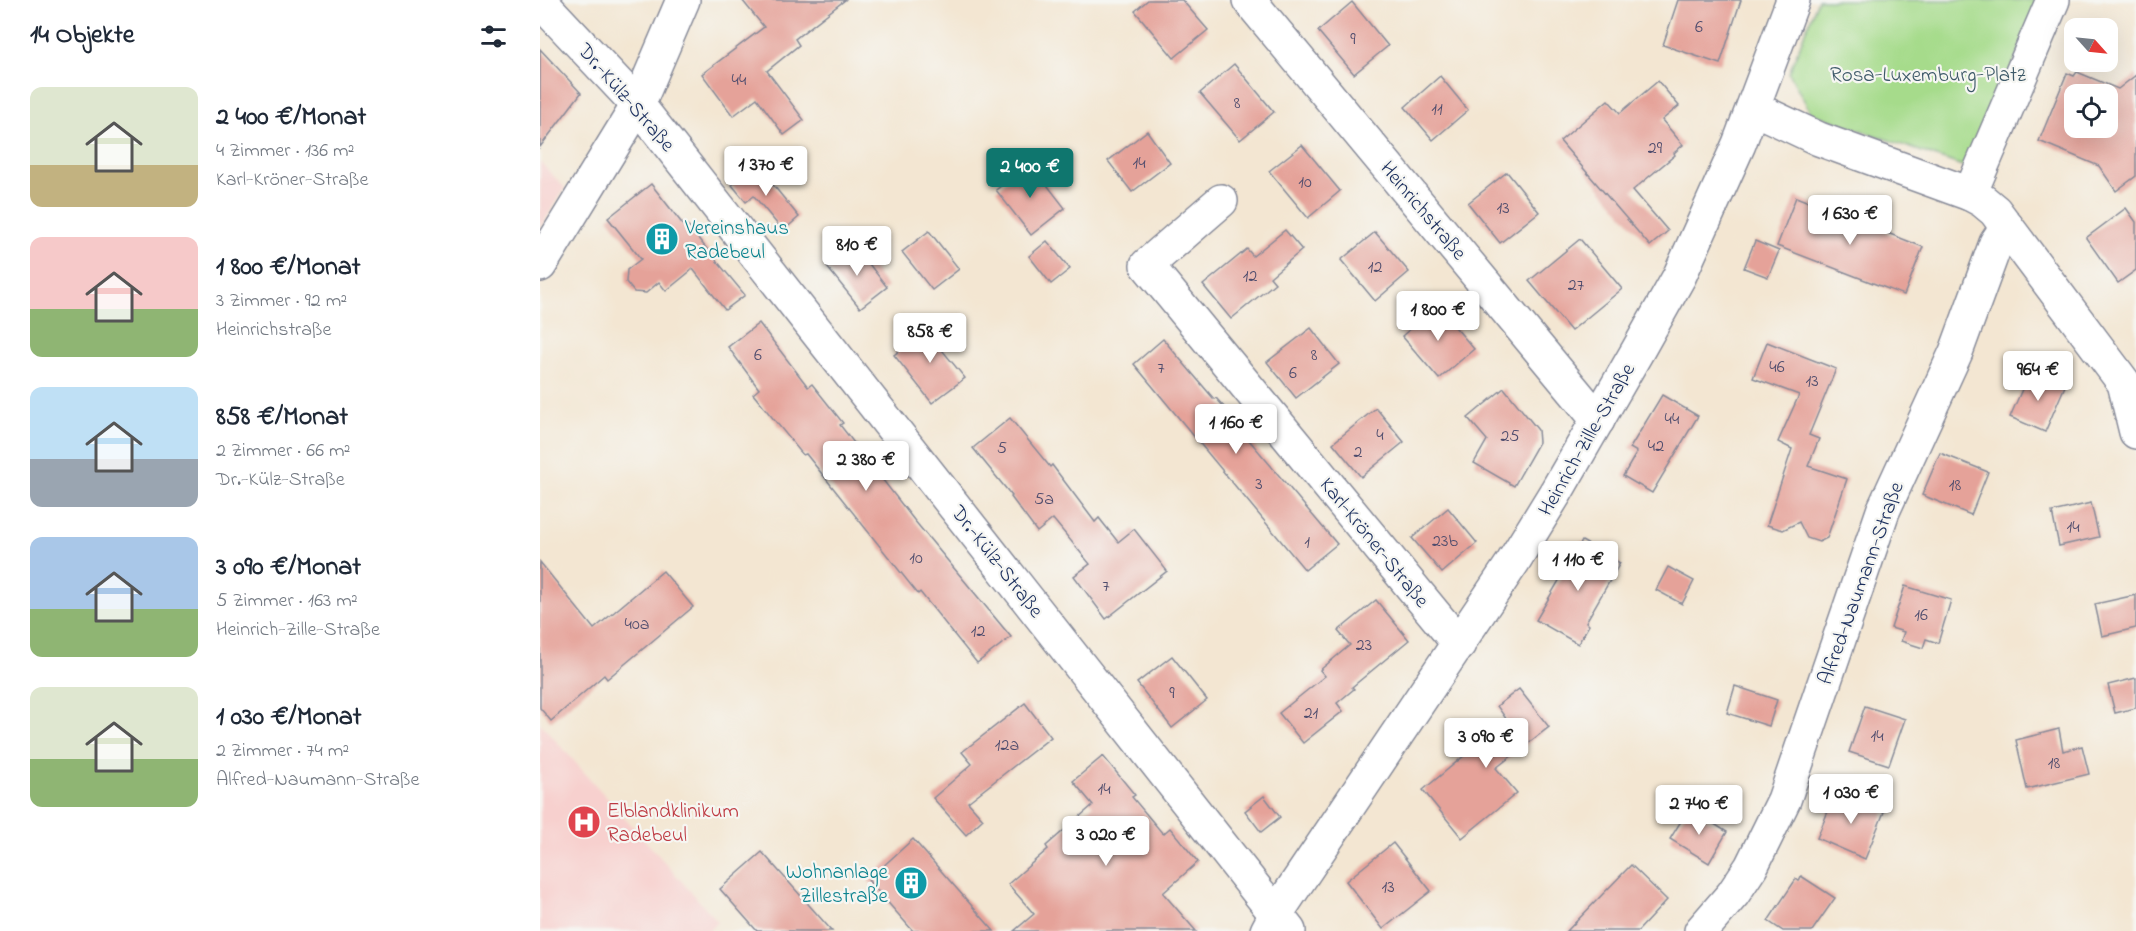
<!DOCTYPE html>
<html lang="de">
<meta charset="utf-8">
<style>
:root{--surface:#fff;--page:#f2f2f3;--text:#1f2937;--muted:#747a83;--accent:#0f766e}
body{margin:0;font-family:"Indie Flower",sans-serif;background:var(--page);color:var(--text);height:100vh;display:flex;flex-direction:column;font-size:22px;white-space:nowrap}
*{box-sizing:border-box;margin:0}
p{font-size:20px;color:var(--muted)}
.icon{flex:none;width:33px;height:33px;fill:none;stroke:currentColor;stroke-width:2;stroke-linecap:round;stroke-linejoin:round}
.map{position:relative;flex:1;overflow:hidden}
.side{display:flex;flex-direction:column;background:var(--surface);width:540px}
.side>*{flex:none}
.needle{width:39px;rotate:117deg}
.fabs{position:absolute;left:1524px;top:18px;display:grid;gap:12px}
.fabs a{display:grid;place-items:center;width:54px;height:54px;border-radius:12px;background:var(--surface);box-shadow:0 6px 24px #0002;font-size:30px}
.price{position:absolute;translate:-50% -51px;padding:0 14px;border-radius:6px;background:#fff;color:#222;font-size:20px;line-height:39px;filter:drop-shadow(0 2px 3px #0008)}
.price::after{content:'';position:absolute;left:50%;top:36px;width:18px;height:14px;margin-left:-9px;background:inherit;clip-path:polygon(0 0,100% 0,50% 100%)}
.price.active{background:var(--accent);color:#fff}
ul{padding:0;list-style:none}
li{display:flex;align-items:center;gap:18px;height:150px;padding:0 30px}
li span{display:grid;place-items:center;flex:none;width:168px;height:120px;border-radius:12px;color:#555}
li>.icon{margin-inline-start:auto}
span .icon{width:72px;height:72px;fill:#fffc;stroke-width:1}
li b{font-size:26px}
h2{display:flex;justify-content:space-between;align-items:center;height:72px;padding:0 30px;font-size:26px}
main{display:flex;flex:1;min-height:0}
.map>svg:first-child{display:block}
</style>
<main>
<section class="side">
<h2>14 Objekte<svg class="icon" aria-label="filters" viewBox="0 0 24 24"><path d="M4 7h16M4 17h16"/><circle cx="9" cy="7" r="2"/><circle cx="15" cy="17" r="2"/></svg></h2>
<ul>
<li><span style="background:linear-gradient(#dfe7d0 65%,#c2b280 0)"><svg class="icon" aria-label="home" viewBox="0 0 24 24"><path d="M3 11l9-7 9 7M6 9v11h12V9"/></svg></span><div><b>2 400 €/Monat</b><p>4 Zimmer · 136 m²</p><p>Karl-Kröner-Straße</p></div></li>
<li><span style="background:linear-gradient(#f6c9c9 60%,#8fb573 0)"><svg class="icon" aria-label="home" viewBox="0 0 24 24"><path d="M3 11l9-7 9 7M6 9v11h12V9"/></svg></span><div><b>1 800 €/Monat</b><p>3 Zimmer · 92 m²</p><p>Heinrichstraße</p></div></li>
<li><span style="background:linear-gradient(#bfe0f5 60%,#9aa5b1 0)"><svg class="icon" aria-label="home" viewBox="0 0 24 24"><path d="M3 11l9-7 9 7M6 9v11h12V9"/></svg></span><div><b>858 €/Monat</b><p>2 Zimmer · 66 m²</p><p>Dr.-Külz-Straße</p></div></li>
<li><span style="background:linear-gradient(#a9c7e8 60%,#8fb573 0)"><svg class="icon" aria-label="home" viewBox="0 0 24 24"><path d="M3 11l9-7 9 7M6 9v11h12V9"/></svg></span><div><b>3 090 €/Monat</b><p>5 Zimmer · 163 m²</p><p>Heinrich-Zille-Straße</p></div></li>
<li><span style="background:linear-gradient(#dfe7d0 60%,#8fb573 0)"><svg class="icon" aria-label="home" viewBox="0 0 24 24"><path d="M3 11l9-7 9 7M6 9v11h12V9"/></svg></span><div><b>1 030 €/Monat</b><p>2 Zimmer · 74 m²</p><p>Alfred-Naumann-Straße</p></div></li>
</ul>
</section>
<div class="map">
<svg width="1596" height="931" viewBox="0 0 1596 931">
<rect width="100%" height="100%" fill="#f6f6f2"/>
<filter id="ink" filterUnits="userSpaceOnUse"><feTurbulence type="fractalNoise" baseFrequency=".0167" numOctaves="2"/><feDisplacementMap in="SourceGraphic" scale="12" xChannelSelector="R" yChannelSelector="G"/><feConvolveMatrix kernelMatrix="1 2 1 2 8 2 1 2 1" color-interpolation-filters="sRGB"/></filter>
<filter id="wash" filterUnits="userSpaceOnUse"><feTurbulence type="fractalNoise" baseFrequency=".008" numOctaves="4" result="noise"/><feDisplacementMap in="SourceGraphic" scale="24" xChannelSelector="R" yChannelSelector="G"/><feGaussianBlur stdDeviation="1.35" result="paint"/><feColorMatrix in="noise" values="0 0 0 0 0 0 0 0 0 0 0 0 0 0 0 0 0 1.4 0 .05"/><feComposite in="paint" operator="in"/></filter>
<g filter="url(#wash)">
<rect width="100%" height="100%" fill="#f3e6d2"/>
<g fill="#f7d0ce">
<path d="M0,162L25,188L0,228Z"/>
<path d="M0,723L178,922L168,931H0Z"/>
</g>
<path fill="#a6db8b" stroke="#608574" stroke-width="1.5" d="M1278,0H1499L1431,169L1271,113L1249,73Z"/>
<g id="blocks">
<g fill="#e5a299" fill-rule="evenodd">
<path d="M202,0H305L255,39L259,45L227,71L264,120L244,135L217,98L193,116L162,74L224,27Z"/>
<path d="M608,0H642L668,30L634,58L595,11Z"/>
<path d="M1138,0H1201L1180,64L1123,45Z"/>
<path d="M812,2L848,46L814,74L778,31Z"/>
<path d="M0,49L41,93L0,147Z"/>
<path d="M694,64L734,112L700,140L660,93Z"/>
<path d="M1537,72L1578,89L1596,75V176L1576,191L1559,166L1499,141L1527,73L1534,76ZM1534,94H1568V128H1534Z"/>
<path d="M900,76L928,110L893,140L865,107Z"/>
<path d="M1118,81L1139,106L1122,120L1143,145L1134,153L1135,155L1093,190L1128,231L1110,246L1020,141L1068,100L1080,113Z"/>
<path d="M607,131L630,163L592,192L568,161Z"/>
<path d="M762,145L800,191L768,218L729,171Z"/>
<path d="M490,163L525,208L491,235L456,190Z"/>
<path d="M217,165L259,217L243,231L214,196L206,202L192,185Z"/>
<path d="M967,172L999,212L960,243L928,203Z"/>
<path d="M111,184L145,227L147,225L205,295L185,310L153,269L126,291L119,282L106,293L94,292L86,282L87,270L101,259L68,218Z"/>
<path d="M1256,197L1383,247L1364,295L1237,246Z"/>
<path d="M1586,208L1596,222V270L1578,283L1546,238Z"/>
<path d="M745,230L762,250L730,277L735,283L691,319L663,285L707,249L713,256Z"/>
<path d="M389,231L419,269L392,290L362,252Z"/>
<path d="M835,232L869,272L835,301L801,260Z"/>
<path d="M1040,239L1082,289L1031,331L989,281Z"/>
<path d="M507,241L530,269L511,284L489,256Z"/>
<path d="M1215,241L1239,251L1228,277L1204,268Z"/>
<path d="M315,246L347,287L320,308L287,267Z"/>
<path d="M897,306L934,349L899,379L862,336Z"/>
<path d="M219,323L268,387L272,384L303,423L300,425L374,520L471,637L437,663L380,592L378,594L266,454L263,455L213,394L219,389L188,347Z"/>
<path d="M393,325L409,345L402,350L425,378L392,403L354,355Z"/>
<path d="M771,328L799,364L756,398L727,362Z"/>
<path d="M623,339L674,399L676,398L700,425L698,427L797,544L765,570L594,364Z"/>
<path d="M1227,342L1296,369L1269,435L1279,439L1268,466L1307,479L1287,538L1279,542L1267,538L1259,522L1243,530L1227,525L1252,449L1238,442L1259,395L1213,378Z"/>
<path d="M1490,371L1525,386L1505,432L1470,417Z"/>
<path d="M964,388L998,430L999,442L974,486L934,463L947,440L928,418Z"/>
<path d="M1122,395L1158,416L1112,493L1083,476L1097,452L1090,448Z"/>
<path d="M836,408L864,442L821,477L793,443Z"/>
<path d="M470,418L510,467L512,465L555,522L559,518L578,542L594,529L627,571L566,619L534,576L550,564L513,519L497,532L471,497L472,496L433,448Z"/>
<path d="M1400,453L1448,472L1431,515L1382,495Z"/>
<path d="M1551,503L1559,537L1519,546L1512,512Z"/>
<path d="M908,508L937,543L902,573L872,538Z"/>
<path d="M1042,541L1080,563L1046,622L1049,625L1038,644L996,620Z"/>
<path d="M0,562L54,629L123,571L153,607L67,679L64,675L11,721L0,708Z"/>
<path d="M1128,567L1154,581L1142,604L1116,590Z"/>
<path d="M1365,586L1411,600L1398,643L1386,639L1383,648L1361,641L1364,632L1351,628Z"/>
<path d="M1596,595V628L1562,636L1555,604Z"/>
<path d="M836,600L869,640L812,687L814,689L797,703L803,711L763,743L739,713L785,676L780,670L810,645L798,631Z"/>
<path d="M632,656L667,700L632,728L597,683Z"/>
<path d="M1596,678V708L1575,713L1568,685Z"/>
<path d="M1195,686L1237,700L1229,726L1187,713Z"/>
<path d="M979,689L1009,727L956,768L977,793L922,838L883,790L967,720L957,706Z"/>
<path d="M485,703L511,737L428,802L443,819L426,835L393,798L432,764L422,752Z"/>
<path d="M1325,706L1365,719L1349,765L1309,752Z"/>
<path d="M1519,729L1523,751L1542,746L1549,774L1487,789L1476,740Z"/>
<path d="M563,756L595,795L592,797L623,834L630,828L658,862L623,893L656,931H474L494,914L468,884L508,849L506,846L553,805L533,781Z"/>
<path d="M1296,792L1344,812L1325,859L1277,838Z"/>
<path d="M724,796L740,817L721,832L705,811Z"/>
<path d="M1149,808L1187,832L1169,863L1130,839Z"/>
<path d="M373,839L454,931H373L328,880Z"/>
<path d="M853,843L891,891L843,929L806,881Z"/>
<path d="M222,852L292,931H217L180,889Z"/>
<path d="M1091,865L1127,900L1098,931H1027Z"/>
<path d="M1261,876L1295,898L1272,931H1243L1228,921L1256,879L1259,881Z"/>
</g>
</g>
</g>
<g filter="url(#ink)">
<use href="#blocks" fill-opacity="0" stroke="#878a98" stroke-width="1.5"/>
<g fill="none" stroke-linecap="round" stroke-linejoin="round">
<g stroke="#878a98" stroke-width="36">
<g id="minor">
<path d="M709,0L1058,420"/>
<path d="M0,1L98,105L749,931"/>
<path d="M1213,108L1279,139L1430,194L1443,201L1455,211L1584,383L1596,432"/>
<path d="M1430,194L1513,0"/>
<path d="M681,201L607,265L919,644"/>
<path d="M0,265L98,105L143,0"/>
<path d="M727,931L736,914L973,562L1016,492L1098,350L1139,277L1199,144L1253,0"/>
<path d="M1161,931L1193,894L1211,867L1244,800L1343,511L1416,352L1456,243L1467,227"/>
</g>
</g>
<use href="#minor" stroke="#fff" stroke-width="33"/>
</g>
</g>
<defs>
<g id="building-disc" transform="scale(1.725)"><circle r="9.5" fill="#0f9aa8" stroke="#f6f6f2"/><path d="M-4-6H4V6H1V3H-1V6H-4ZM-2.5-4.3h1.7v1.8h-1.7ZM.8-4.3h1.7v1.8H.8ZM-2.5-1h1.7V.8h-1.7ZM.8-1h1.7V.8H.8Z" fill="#fff"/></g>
<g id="hospital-disc" transform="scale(1.725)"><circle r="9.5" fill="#e0444e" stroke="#f6f6f2"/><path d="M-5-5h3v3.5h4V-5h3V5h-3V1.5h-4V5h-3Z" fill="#fff"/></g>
</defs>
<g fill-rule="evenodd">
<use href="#building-disc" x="122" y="239"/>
<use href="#hospital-disc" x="44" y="822"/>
<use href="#building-disc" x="371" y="883"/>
</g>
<g text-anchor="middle" stroke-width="4.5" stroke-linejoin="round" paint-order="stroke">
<g font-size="18" fill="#4e4c6d">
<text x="1159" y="32">6</text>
<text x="813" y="44">9</text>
<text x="199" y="85">44</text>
<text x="697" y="108">8</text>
<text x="897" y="114">11</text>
<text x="1115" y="153">29</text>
<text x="599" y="168">14</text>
<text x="765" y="187">10</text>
<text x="963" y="213">13</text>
<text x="835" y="272">12</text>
<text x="710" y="281">12</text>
<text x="1036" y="290">27</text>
<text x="218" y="360">6</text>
<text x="774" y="360">8</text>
<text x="1237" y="372">46</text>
<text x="621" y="373">7</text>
<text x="753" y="378">6</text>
<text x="1272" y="386">13</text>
<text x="1132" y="424">44</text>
<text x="840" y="440">4</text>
<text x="970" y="441">25</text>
<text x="1116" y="451">42</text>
<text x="462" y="453">5</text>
<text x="818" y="457">2</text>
<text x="719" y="489">3</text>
<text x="1415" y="490">18</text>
<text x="504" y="504">5a</text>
<text x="1533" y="532">14</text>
<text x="905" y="546">23b</text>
<text x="767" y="547">1</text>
<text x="376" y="563">10</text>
<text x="566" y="591">7</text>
<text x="1381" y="620">16</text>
<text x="97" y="629">40a</text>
<text x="438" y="636">12</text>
<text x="824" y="650">23</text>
<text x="632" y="698">9</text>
<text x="771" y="718">21</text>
<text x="1337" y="741">14</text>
<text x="467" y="750">12a</text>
<text x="1514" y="768">18</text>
<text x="564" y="794">14</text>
<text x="848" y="892">13</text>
</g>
<g font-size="21" fill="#3e5a69" stroke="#f6f6f2">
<text x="1388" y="81">Rosa-Luxemburg-Platz</text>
</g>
<g font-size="21" fill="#1b2f5e" stroke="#f6f6f2">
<text transform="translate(87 97) rotate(49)" y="7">Dr.-Külz-Straße</text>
<text transform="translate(884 210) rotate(50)" y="7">Heinrichstraße</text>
<text transform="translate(1046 439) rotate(-60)" y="7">Heinrich-Zille-Straße</text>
<text transform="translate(835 542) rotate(51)" y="7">Karl-Kröner-Straße</text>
<text transform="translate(458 561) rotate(52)" y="7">Dr.-Külz-Straße</text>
<text transform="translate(1320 583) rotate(-70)" y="7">Alfred-Naumann-Straße</text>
</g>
<g font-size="21" fill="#0d838f" stroke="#f6f6f2" text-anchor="start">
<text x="145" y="234">Vereinshaus<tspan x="145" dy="24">Radebeul</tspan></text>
<text x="348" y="878" text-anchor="end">Wohnanlage<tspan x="348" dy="24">Zillestraße</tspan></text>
</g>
<g font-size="21" fill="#be3a42" stroke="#f6f6f2" text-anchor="start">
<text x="67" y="817">Elblandklinikum<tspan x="67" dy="24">Radebeul</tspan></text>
</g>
</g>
</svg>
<div class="fabs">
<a><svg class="needle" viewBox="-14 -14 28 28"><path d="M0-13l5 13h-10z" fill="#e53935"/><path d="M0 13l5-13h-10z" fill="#747a83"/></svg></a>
<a><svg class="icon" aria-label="locate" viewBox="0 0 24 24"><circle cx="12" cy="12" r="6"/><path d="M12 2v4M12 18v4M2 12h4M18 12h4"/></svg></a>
</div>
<b class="price" style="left:226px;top:197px">1 370 €</b>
<b class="price active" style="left:490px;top:199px">2 400 €</b>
<b class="price" style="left:1310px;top:246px">1 630 €</b>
<b class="price" style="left:317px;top:277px">810 €</b>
<b class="price" style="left:898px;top:342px">1 800 €</b>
<b class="price" style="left:390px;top:364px">858 €</b>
<b class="price" style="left:1498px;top:402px">964 €</b>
<b class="price" style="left:696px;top:455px">1 160 €</b>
<b class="price" style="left:326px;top:492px">2 380 €</b>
<b class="price" style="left:1038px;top:592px">1 110 €</b>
<b class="price" style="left:946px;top:769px">3 090 €</b>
<b class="price" style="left:1311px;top:825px">1 030 €</b>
<b class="price" style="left:1159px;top:836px">2 740 €</b>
<b class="price" style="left:566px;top:867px">3 020 €</b>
</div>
</main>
